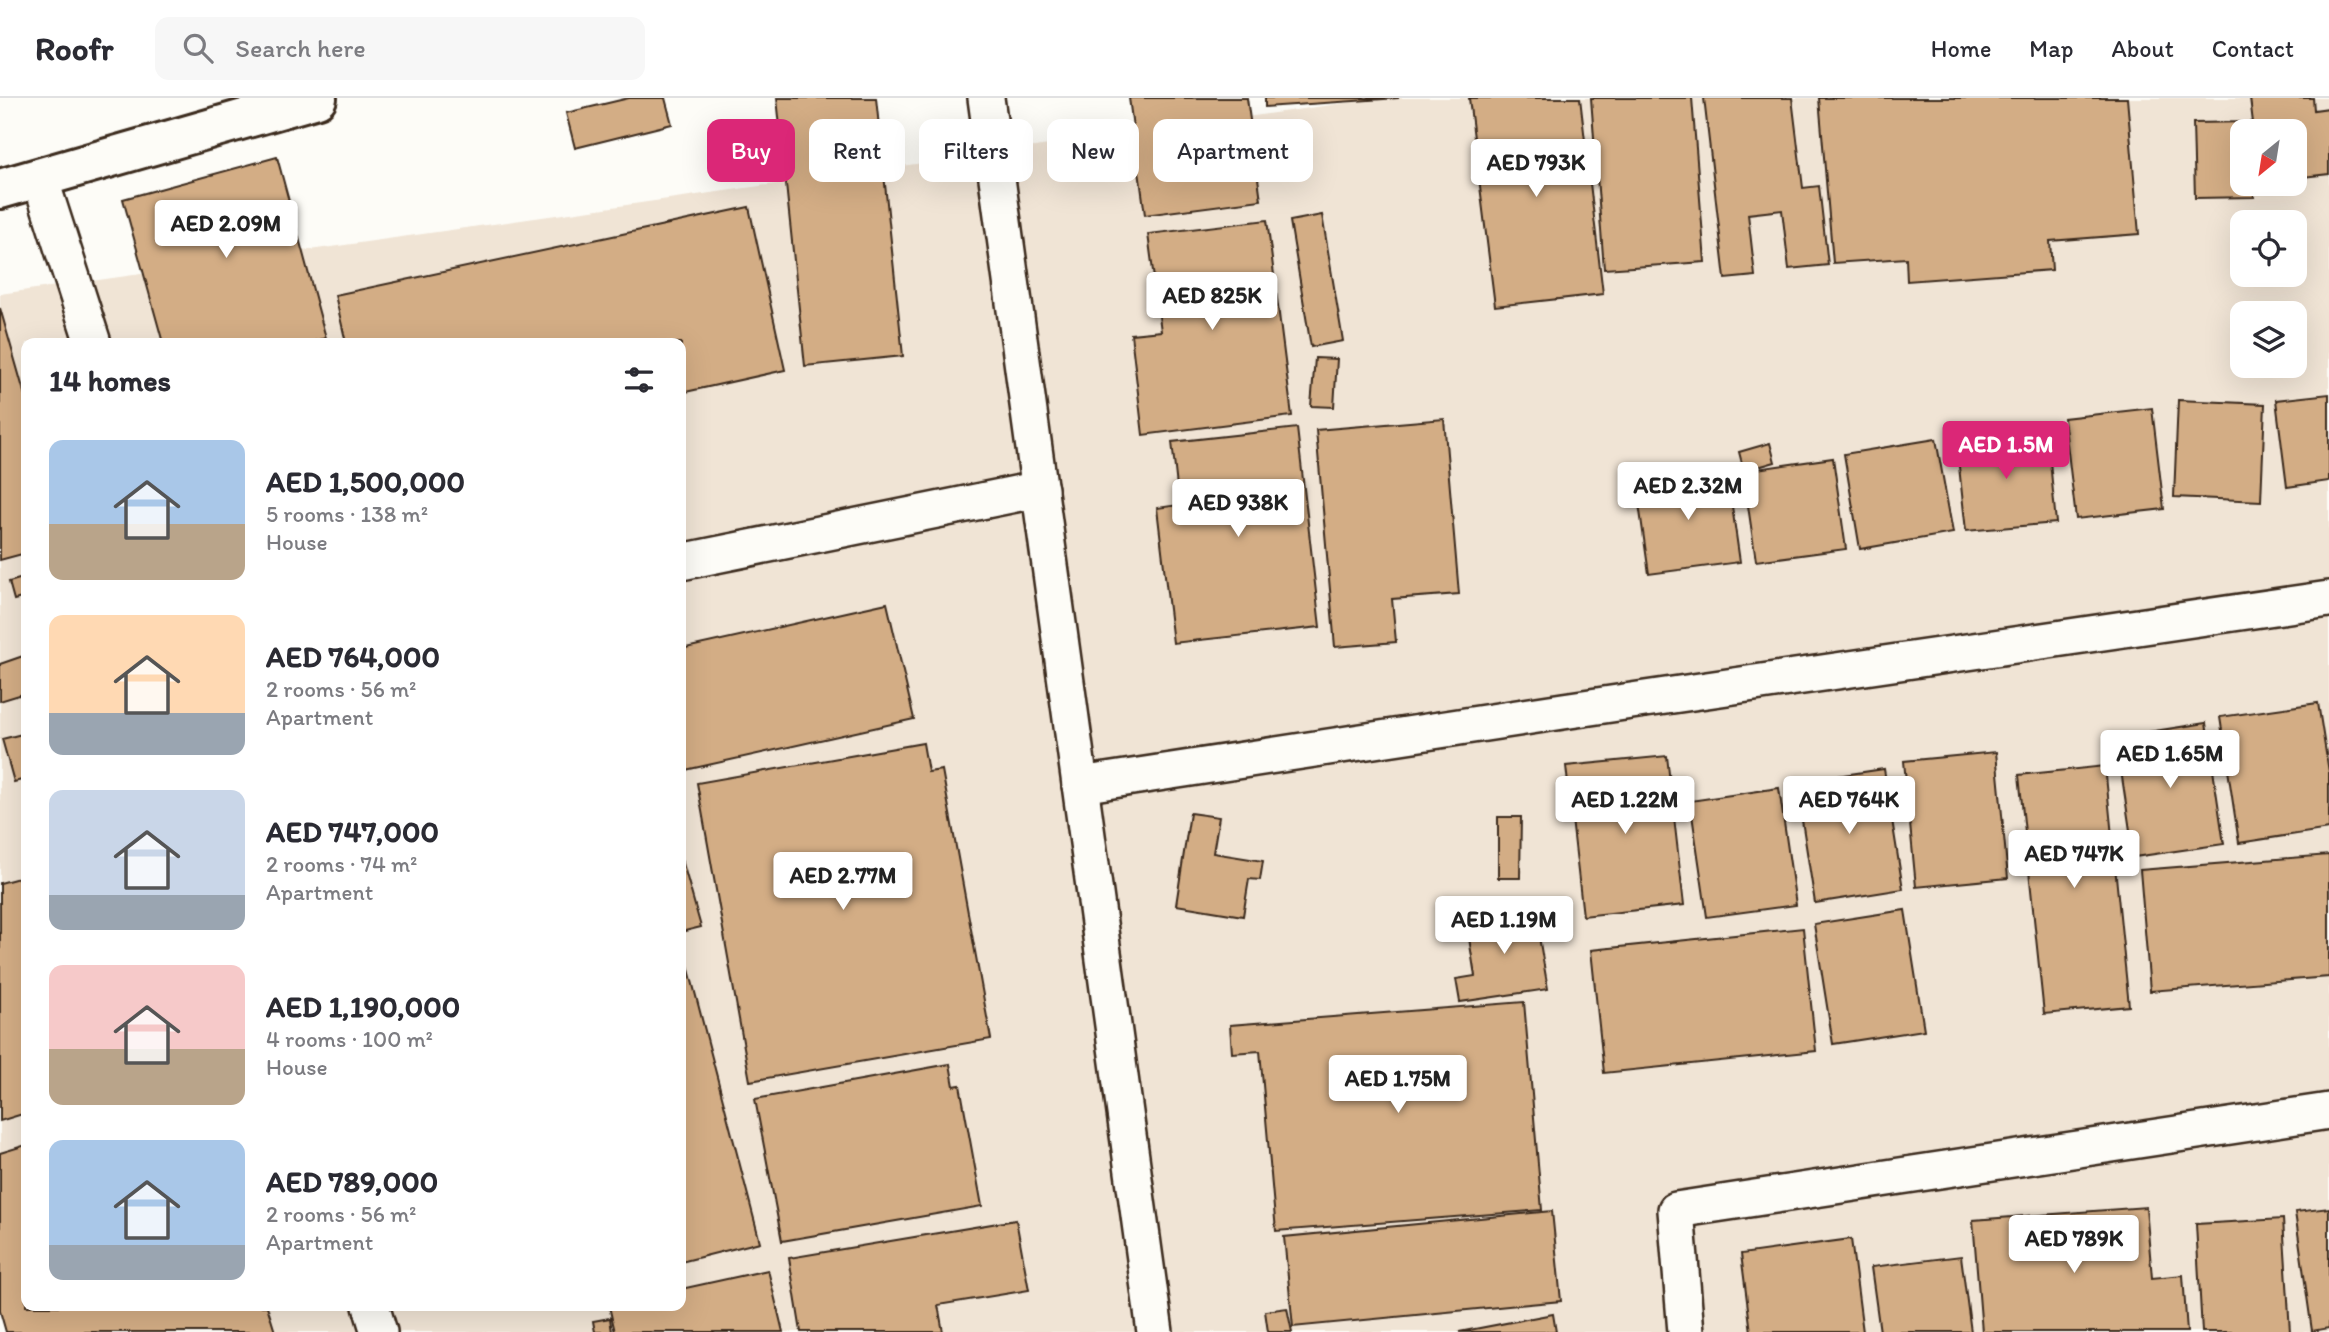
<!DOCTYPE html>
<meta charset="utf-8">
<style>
:root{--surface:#fff;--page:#f7f7f7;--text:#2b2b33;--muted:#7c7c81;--line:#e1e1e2;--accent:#db2777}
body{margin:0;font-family:Itim,sans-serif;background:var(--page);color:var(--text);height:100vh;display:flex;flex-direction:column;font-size:26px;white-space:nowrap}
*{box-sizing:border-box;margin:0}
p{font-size:23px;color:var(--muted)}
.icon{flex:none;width:38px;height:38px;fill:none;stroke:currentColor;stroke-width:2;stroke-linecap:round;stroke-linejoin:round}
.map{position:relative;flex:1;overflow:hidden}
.sheet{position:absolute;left:21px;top:240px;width:665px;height:973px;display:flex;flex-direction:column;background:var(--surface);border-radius:14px;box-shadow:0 7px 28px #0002}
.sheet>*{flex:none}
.hud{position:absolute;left:707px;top:21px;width:665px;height:63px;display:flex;gap:14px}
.needle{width:46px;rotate:210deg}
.fabs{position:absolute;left:2230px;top:21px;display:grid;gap:14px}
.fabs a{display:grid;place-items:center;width:77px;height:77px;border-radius:14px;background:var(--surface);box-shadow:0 7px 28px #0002;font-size:35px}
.price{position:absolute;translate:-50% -60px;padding:0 16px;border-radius:7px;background:#fff;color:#222;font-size:23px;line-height:46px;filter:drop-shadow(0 2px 4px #0008)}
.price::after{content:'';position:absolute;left:50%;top:42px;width:21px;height:16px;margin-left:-10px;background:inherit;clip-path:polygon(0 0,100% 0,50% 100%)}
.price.current{background:var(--accent);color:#fff}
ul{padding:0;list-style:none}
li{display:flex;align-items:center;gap:21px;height:175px;padding:0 28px}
li span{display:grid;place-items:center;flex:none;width:196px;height:140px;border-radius:14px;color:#555}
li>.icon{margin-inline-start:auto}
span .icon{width:84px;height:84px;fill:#fffc;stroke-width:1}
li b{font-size:30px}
h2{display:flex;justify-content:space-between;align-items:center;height:84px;padding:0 28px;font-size:30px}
.tag{padding:0 24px;border-radius:14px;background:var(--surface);box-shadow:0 7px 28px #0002;font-size:24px;line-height:63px}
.tag.current{background:var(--accent);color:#fff}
header{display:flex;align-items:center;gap:42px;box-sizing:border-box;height:98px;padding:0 35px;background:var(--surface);border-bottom:2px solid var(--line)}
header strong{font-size:33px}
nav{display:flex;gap:38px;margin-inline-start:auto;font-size:24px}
.search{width:490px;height:63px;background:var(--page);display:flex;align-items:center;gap:18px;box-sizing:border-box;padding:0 24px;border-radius:14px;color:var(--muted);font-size:26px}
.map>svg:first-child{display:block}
</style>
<header>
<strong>Roofr</strong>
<div class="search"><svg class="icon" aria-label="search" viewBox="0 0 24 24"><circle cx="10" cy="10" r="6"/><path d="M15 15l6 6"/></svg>Search here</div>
<nav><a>Home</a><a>Map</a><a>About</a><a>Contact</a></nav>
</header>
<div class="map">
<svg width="2329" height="1234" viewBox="0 0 2329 1234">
<rect width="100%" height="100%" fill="#fdfcf7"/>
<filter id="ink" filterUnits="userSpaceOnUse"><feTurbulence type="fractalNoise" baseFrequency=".0143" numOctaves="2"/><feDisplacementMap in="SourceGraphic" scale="14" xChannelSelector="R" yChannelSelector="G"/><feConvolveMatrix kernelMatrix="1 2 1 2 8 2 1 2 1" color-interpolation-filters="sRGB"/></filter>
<g filter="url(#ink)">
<path fill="#f0e4d5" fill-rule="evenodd" d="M1380,0H2329V1234H42L36,1208H681V245H26V1171L0,1068V196ZM2242,33H2294V86H2242ZM2242,124H2294V177H2242ZM2242,215H2294V268H2242Z"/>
<g fill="#d3ad85" stroke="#3b2a1e" stroke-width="2">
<path d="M629,0H665L672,26L575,50L566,15Z"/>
<path d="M777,0H876L903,258L805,268Z"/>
<path d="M1129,0H1247L1261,102L1145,117Z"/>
<path d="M1265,0H1399L1265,9Z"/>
<path d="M1469,0H1580L1603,196L1495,208Z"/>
<path d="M1591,0H1692L1705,164L1604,171Z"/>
<path d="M1704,0H1792L1803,90L1819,88L1828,167L1789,171L1782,112L1748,116L1755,178L1725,181Z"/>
<path d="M1819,0H2127L2139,136L2050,143L2052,172L1907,183L1906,160L1833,165Z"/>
<path d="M2250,0H2313L2314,12L2329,10V76L2294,80V33H2254Z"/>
<path d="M2251,24L2252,33H2242V86H2253L2254,99L2195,100L2193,25Z"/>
<path d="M277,59L326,240L307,245H163L123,101Z"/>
<path d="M749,109L785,272L681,295V245H346L335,197Z"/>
<path d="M1322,117L1343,243L1311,249L1290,123Z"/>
<path d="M1267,122L1292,318L1143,337L1131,236L1161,233L1148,136Z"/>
<path d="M0,210L26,301V455L0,462Z"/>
<path d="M1315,260L1337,261L1334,309L1311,308Z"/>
<path d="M2329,296V383L2287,389L2276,302Z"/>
<path d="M2178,302L2265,306L2261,403L2174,399Z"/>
<path d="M2152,310L2164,411L2076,421L2064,320Z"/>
<path d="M1444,321L1459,496L1392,501L1396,544L1335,549L1316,332Z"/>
<path d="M1297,330L1320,529L1173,545L1157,410L1179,407L1172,344Z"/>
<path d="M2047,332L2056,425L1966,433L1956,341Z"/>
<path d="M1936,341L1953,435L1860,451L1844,356Z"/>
<path d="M1770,345L1775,364L1744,373L1739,354Z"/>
<path d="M1833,360L1846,451L1756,463L1743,373Z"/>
<path d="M1727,373L1740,464L1649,476L1636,385Z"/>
<path d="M26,479V499L14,502L9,484Z"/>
<path d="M887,505L914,621L681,673V551Z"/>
<path d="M26,557V595L0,603V566Z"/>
<path d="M2318,605L2329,674V731L2239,745L2220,619Z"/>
<path d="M2206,625L2224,746L2134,759L2116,639Z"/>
<path d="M26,635V681L14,684L2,641Z"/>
<path d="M923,645L928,674L942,672L991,941L750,983L697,685Z"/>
<path d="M1996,654L2008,780L1916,789L1904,663Z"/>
<path d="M1667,658L1684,807L1583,818L1566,668Z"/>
<path d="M2105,668L2129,908L2044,916L2019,677Z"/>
<path d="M1884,671L1903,791L1815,805L1796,684Z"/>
<path d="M1779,690L1796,807L1707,819L1690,703Z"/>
<path d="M1190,715L1219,719L1213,755L1263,763L1260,782L1249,781L1243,818L1176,807Z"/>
<path d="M1498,719H1521L1520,780H1498Z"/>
<path d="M2329,757V879L2150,893L2140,772Z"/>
<path d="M681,758L701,829L681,834Z"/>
<path d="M26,778V1015L0,1023V785Z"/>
<path d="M1534,810L1548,891L1460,904L1456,881L1475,878L1466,821Z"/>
<path d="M1905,812L1924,932L1833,946L1814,826Z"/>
<path d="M1803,830L1816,953L1604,975L1591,852Z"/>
<path d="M685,856L760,1144L681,1164V857Z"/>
<path d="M1524,904L1542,1112L1276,1133L1260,953L1232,955L1230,927Z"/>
<path d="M950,966L954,988L960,987L982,1108L782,1143L755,1001Z"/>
<path d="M26,1047V1208H267L275,1234H6L0,1213V1055Z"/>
<path d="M2146,1109L2152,1180L2183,1177L2187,1234H1982L1973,1122Z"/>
<path d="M2329,1110V1230L2312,1233L2295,1114Z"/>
<path d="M1552,1113L1561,1203L1293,1229L1284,1139Z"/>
<path d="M2283,1121L2290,1234H2202L2196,1126Z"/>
<path d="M1016,1122L1029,1192L938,1207L943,1234H801L789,1160Z"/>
<path d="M1851,1141L1863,1234H1751L1741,1156Z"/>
<path d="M1961,1158L1971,1234H1880L1871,1169Z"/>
<path d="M768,1172L783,1234H615L609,1208H681V1191Z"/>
<path d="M1287,1210L1292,1234H1268L1265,1213Z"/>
<path d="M1553,1216L1556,1234H1459Z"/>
<path d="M610,1220L612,1234H595L593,1223Z"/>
</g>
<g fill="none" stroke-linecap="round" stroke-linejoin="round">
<g stroke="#3b2a1e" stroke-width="40">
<g id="minor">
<path d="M986,0L1155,1234"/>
<path d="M40,80L93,245"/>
<path d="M681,464L1040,391"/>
<path d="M1080,687L1563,613L2329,501"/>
<path d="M371,1208L379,1234"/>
<path d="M1686,1234L1676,1112L2329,1013"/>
</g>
</g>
<g stroke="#3b2a1e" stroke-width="44">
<path id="tertiary" d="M0,91L317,0"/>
</g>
<use href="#minor" stroke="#fdfcf7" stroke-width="35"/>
<use href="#tertiary" stroke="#fdfcf7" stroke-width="38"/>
</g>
</g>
</svg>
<div class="fabs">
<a><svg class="needle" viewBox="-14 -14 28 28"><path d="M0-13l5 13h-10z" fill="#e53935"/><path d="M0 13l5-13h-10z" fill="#7c7c81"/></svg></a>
<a><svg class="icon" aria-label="locate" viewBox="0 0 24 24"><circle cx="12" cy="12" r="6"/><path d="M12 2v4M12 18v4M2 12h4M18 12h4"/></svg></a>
<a><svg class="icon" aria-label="layers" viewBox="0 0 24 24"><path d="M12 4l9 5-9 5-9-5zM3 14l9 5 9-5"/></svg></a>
</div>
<b class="price" style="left:1536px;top:101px">AED 793K</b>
<b class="price" style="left:226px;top:162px">AED 2.09M</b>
<b class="price" style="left:1212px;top:234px">AED 825K</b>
<b class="price current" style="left:2006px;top:383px">AED 1.5M</b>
<b class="price" style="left:1688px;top:424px">AED 2.32M</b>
<b class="price" style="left:1238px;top:441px">AED 938K</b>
<b class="price" style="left:2170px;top:692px">AED 1.65M</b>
<b class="price" style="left:1625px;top:738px">AED 1.22M</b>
<b class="price" style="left:1849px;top:738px">AED 764K</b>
<b class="price" style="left:2074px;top:792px">AED 747K</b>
<b class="price" style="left:843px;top:814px">AED 2.77M</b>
<b class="price" style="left:1504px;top:858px">AED 1.19M</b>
<b class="price" style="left:1398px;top:1017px">AED 1.75M</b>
<b class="price" style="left:2074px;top:1177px">AED 789K</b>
<div class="hud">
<a class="tag current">Buy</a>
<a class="tag">Rent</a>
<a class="tag">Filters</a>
<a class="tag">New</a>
<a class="tag">Apartment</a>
</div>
<section class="sheet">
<h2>14 homes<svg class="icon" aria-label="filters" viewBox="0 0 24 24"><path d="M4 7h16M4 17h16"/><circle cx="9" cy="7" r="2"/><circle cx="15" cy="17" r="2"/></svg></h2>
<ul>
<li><span style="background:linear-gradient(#a9c7e8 60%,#b9a48a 0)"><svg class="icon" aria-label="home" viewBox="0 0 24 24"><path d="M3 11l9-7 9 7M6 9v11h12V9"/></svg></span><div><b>AED 1,500,000</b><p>5 rooms · 138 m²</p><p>House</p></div></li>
<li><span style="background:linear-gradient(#ffd9b3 70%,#9aa5b1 0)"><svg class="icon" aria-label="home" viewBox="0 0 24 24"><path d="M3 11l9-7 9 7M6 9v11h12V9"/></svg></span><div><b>AED 764,000</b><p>2 rooms · 56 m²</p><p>Apartment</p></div></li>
<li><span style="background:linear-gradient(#c9d6e8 75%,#9aa5b1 0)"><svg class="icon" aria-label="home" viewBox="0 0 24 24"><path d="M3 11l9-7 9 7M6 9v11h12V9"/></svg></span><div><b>AED 747,000</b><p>2 rooms · 74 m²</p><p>Apartment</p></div></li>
<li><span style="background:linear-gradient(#f6c9c9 60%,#b9a48a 0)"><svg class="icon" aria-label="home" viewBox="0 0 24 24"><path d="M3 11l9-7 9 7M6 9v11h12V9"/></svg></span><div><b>AED 1,190,000</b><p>4 rooms · 100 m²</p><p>House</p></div></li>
<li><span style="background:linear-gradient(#a9c7e8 75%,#9aa5b1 0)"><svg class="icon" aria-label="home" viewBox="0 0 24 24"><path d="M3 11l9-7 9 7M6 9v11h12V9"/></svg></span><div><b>AED 789,000</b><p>2 rooms · 56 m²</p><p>Apartment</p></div></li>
</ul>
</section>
</div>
